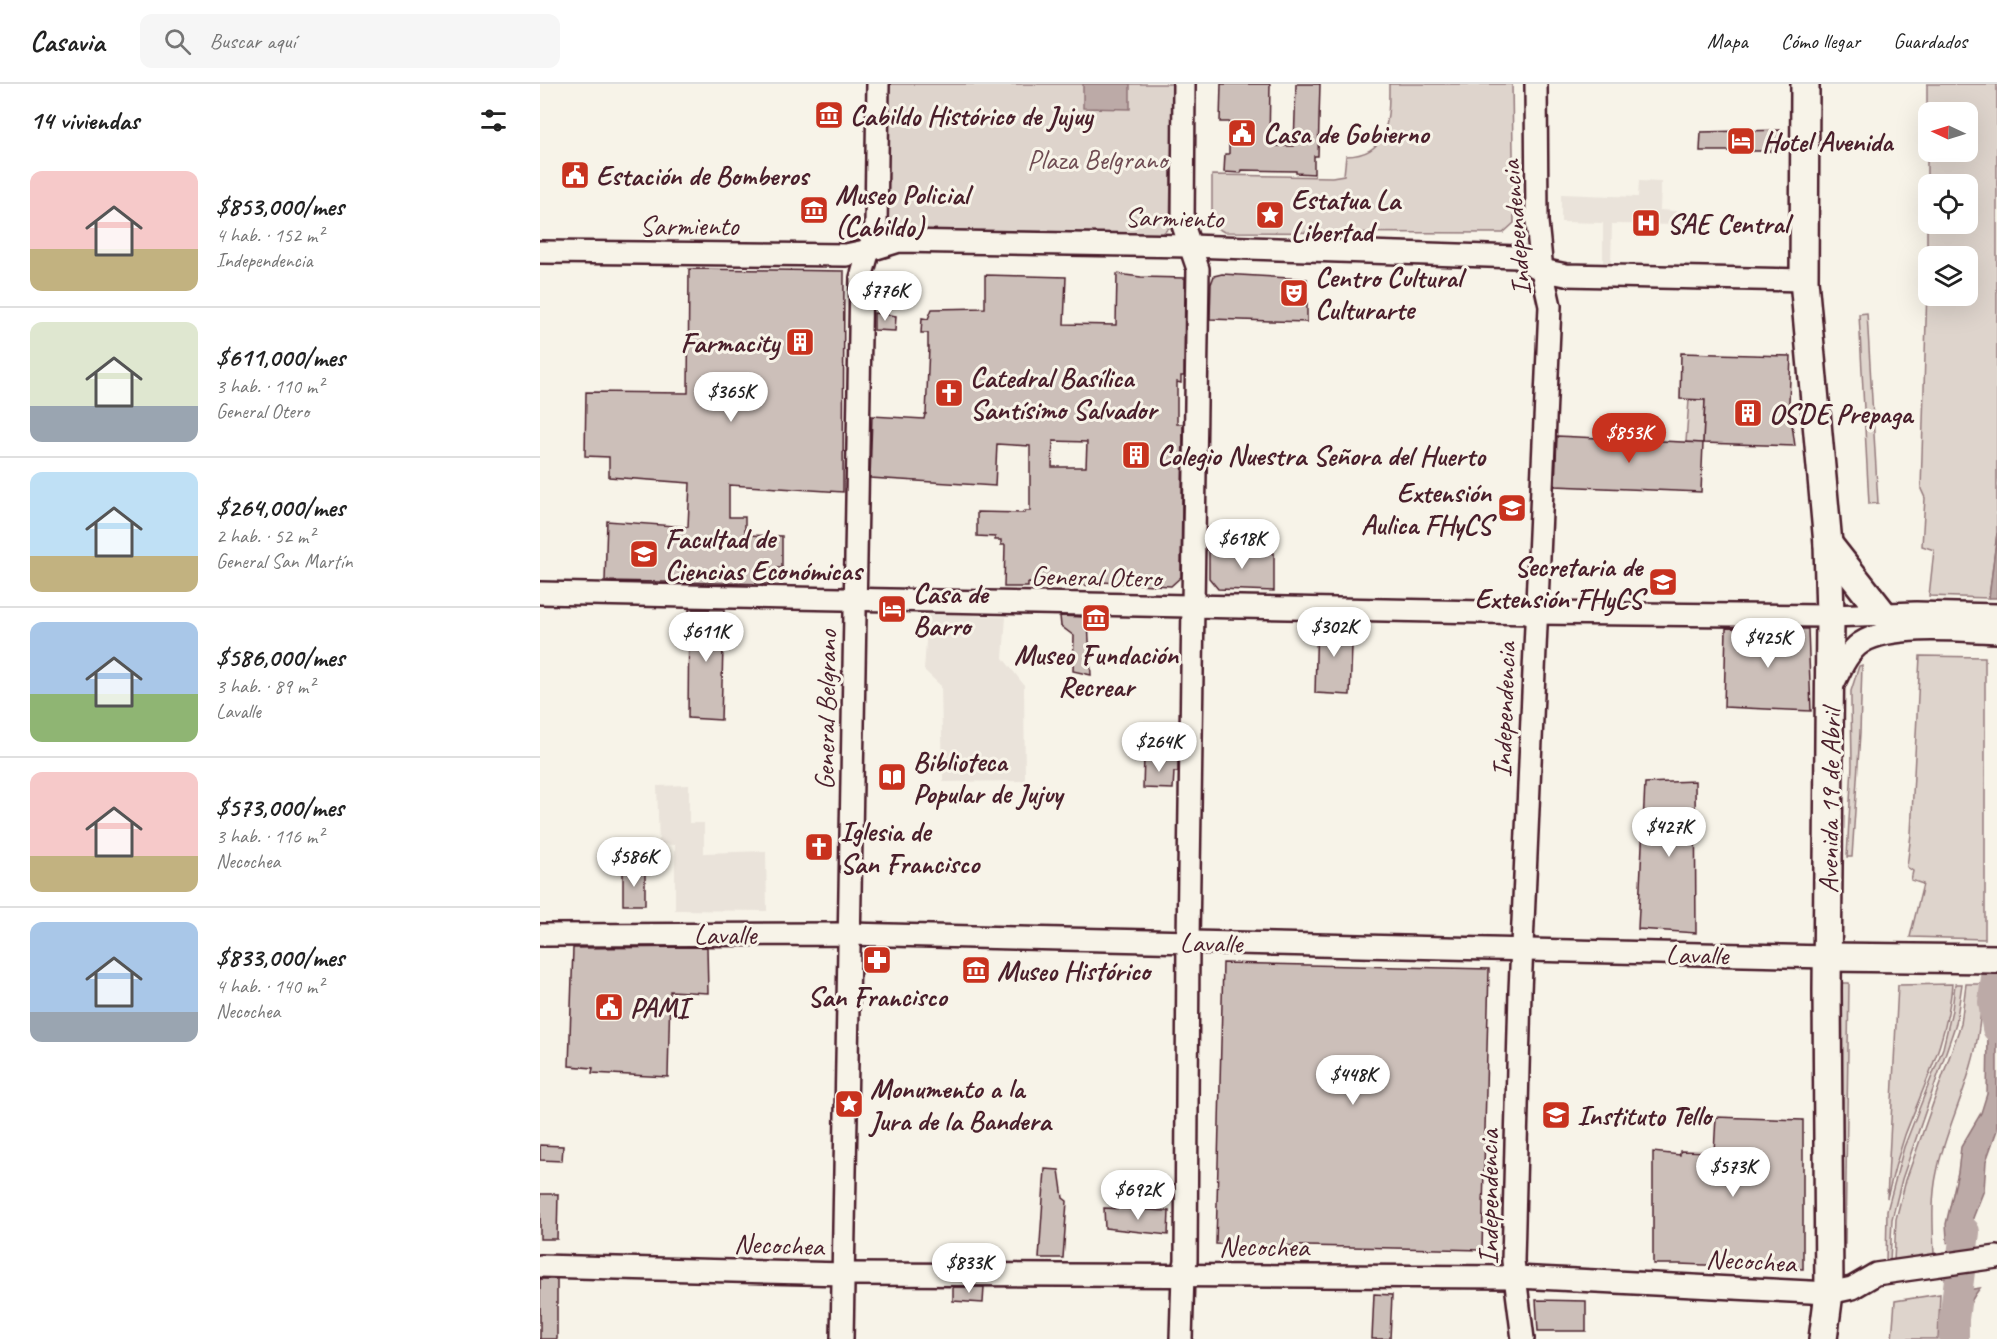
<!DOCTYPE html>
<html lang="es">
<meta charset="utf-8">
<style>
:root{--surface:#fff;--page:#f6f6f6;--text:#222;--muted:#767676;--line:#e0e0e0;--accent:#c8321e}
body{margin:0;font-family:Caveat,sans-serif;background:var(--page);color:var(--text);height:100vh;display:flex;flex-direction:column;font-size:22px;white-space:nowrap}
*{box-sizing:border-box;margin:0}
p{font-size:20px;color:var(--muted)}
.icon{flex:none;width:33px;height:33px;fill:none;stroke:currentColor;stroke-width:2;stroke-linecap:round;stroke-linejoin:round}
.map{position:relative;flex:1;overflow:hidden}
.sheet{display:flex;flex-direction:column;background:var(--surface);width:540px}
.sheet>*{flex:none}
.needle{width:39px;rotate:274deg}
.buttons{position:absolute;left:1378px;top:18px;display:grid;gap:12px}
.buttons a{display:grid;place-items:center;width:60px;height:60px;border-radius:12px;background:var(--surface);box-shadow:0 6px 24px #0002;font-size:30px}
.price{position:absolute;translate:-50% -51px;padding:0 14px;border-radius:21px;background:#fff;color:#222;font-size:20px;line-height:39px;filter:drop-shadow(0 2px 3px #0008)}
.price::after{content:'';position:absolute;left:50%;top:36px;width:18px;height:14px;margin-left:-9px;background:inherit;clip-path:polygon(0 0,100% 0,50% 100%)}
.price.selected{background:var(--accent);color:#fff}
ul{padding:0;list-style:none}
li{display:flex;align-items:center;gap:18px;height:150px;padding:0 30px}
li+li{border-top:2px solid var(--line)}
li span{display:grid;place-items:center;flex:none;width:168px;height:120px;border-radius:12px;color:#555}
li>.icon{margin-inline-start:auto}
span .icon{width:72px;height:72px;fill:#fffc;stroke-width:1}
li b{font-size:26px}
h2{display:flex;justify-content:space-between;align-items:center;height:72px;padding:0 30px;font-size:26px}
header{display:flex;align-items:center;gap:36px;box-sizing:border-box;height:84px;padding:0 30px;background:var(--surface);border-bottom:2px solid var(--line)}
header strong{font-size:28px}
nav{display:flex;gap:33px;margin-inline-start:auto;font-size:21px}
.search{width:420px;height:54px;background:var(--page);display:flex;align-items:center;gap:15px;box-sizing:border-box;padding:0 21px;border-radius:12px;color:var(--muted);font-size:22px}
main{display:flex;flex:1;min-height:0}
.map>svg:first-child{display:block}
</style>
<header>
<strong>Casavia</strong>
<div class="search"><svg class="icon" aria-label="search" viewBox="0 0 24 24"><circle cx="10" cy="10" r="6"/><path d="M15 15l6 6"/></svg>Buscar aquí</div>
<nav><a>Mapa</a><a>Cómo llegar</a><a>Guardados</a></nav>
</header>
<main>
<section class="sheet">
<h2>14 viviendas<svg class="icon" aria-label="filters" viewBox="0 0 24 24"><path d="M4 7h16M4 17h16"/><circle cx="9" cy="7" r="2"/><circle cx="15" cy="17" r="2"/></svg></h2>
<ul>
<li><span style="background:linear-gradient(#f6c9c9 65%,#c2b280 0)"><svg class="icon" aria-label="home" viewBox="0 0 24 24"><path d="M3 11l9-7 9 7M6 9v11h12V9"/></svg></span><div><b>$853,000/mes</b><p>4 hab. · 152 m²</p><p>Independencia</p></div></li>
<li><span style="background:linear-gradient(#dfe7d0 70%,#9aa5b1 0)"><svg class="icon" aria-label="home" viewBox="0 0 24 24"><path d="M3 11l9-7 9 7M6 9v11h12V9"/></svg></span><div><b>$611,000/mes</b><p>3 hab. · 110 m²</p><p>General Otero</p></div></li>
<li><span style="background:linear-gradient(#bfe0f5 70%,#c2b280 0)"><svg class="icon" aria-label="home" viewBox="0 0 24 24"><path d="M3 11l9-7 9 7M6 9v11h12V9"/></svg></span><div><b>$264,000/mes</b><p>2 hab. · 52 m²</p><p>General San Martín</p></div></li>
<li><span style="background:linear-gradient(#a9c7e8 60%,#8fb573 0)"><svg class="icon" aria-label="home" viewBox="0 0 24 24"><path d="M3 11l9-7 9 7M6 9v11h12V9"/></svg></span><div><b>$586,000/mes</b><p>3 hab. · 89 m²</p><p>Lavalle</p></div></li>
<li><span style="background:linear-gradient(#f6c9c9 70%,#c2b280 0)"><svg class="icon" aria-label="home" viewBox="0 0 24 24"><path d="M3 11l9-7 9 7M6 9v11h12V9"/></svg></span><div><b>$573,000/mes</b><p>3 hab. · 116 m²</p><p>Necochea</p></div></li>
<li><span style="background:linear-gradient(#a9c7e8 75%,#9aa5b1 0)"><svg class="icon" aria-label="home" viewBox="0 0 24 24"><path d="M3 11l9-7 9 7M6 9v11h12V9"/></svg></span><div><b>$833,000/mes</b><p>4 hab. · 140 m²</p><p>Necochea</p></div></li>
</ul>
</section>
<div class="map">
<svg width="1457" height="1255" viewBox="0 0 1457 1255">
<rect width="100%" height="100%" fill="#f7f3e8"/>
<filter id="ink" filterUnits="userSpaceOnUse"><feTurbulence type="fractalNoise" baseFrequency=".0167" numOctaves="2"/><feDisplacementMap in="SourceGraphic" scale="12" xChannelSelector="R" yChannelSelector="G"/><feConvolveMatrix kernelMatrix="1 2 1 2 8 2 1 2 1" color-interpolation-filters="sRGB"/></filter>
<g filter="url(#ink)">
<g fill="#eae3da">
<path d="M1099,97L1121,98L1120,126L1149,128L1148,141L1072,140L1071,183L1063,182V139L1021,138V110L1098,113Z"/>
<path d="M388,529L466,533L463,574L484,601L485,697L403,698L401,602L384,586Z"/>
<path d="M149,701V739H164V769L226,767L227,827L135,826V761L119,760L117,702Z"/>
</g>
<g fill="#ded4cc" stroke="#947a7c" stroke-width="1.5" fill-rule="evenodd">
<path d="M348,0H633L630,143L622,150L357,145L348,135Z"/>
<path d="M849,0H972L974,139L963,149L684,148L672,141V91L792,93L804,91L806,72C850,72 849,33 849,0Z"/>
<path d="M1387,0H1457V449L1449,514L1389,512L1394,466L1382,462L1385,414L1381,405L1387,204L1389,194V212H1428V172H1394L1395,164L1387,161ZM1389,28H1428V68H1389ZM1389,100H1428V140H1389Z"/>
<path d="M1327,229L1338,419L1329,420L1319,230Z"/>
<path d="M1149,316H1165L1163,359L1146,358Z"/>
<path d="M1380,572L1445,573V855L1370,853L1383,800L1371,796L1373,787L1367,783L1371,750Z"/>
<path d="M1322,581L1320,649L1312,773H1307L1312,681L1311,617V607L1319,582Z"/>
<path d="M1302,899H1309L1305,1160H1298Z"/>
<path d="M1412,900C1408,955 1384,1001 1365,1051C1358,1072 1352,1093 1347,1114L1358,901Z"/>
<path d="M1415,900H1422L1416,939L1362,1095L1352,1135L1350,1178L1346,1179L1347,1127L1364,1063L1403,964L1412,926Z"/>
<path d="M1426,900H1443C1441,928 1439,956 1431,982C1421,1018 1404,1052 1397,1088C1391,1115 1393,1143 1394,1171L1354,1177L1356,1135L1366,1096L1421,940Z"/>
<path d="M1400,1210L1398,1255H1352L1355,1217Z"/>
</g>
<g fill="#bcaaa7" stroke="#8e7275" stroke-width="1.5">
<path d="M543,0H590V25L543,24Z"/>
<path d="M1457,449V514H1449Z"/>
<path d="M1445,900L1457,901V1046L1446,1077L1444,1106L1433,1134V1159L1408,1169L1406,1140L1418,1088L1421,1063L1441,1029L1447,1010L1448,949L1444,923Z"/>
<path d="M1440,1204C1428,1219 1422,1237 1425,1255H1408L1407,1209Z"/>
</g>
<path fill="#f7f3e8" d="M1435,1155L1438,1166L1405,1170L1403,1160Z"/>
<g fill="none" stroke-linecap="round" stroke-linejoin="round">
<g stroke="#bcaaa7" stroke-width="30">
<path d="M1457,885L1453,918L1457,944"/>
<path d="M1414,1255V1235L1425,1148"/>
</g>
</g>
<g fill="#ccbfb9" stroke="#4a1f2b" stroke-width="1.5" fill-rule="evenodd">
<path d="M681,0H730L729,62H754L756,0H780L778,72H774V90L756,89V87L702,86L701,89L684,88L685,70H689V38H680Z"/>
<path d="M1243,46V67H1160L1161,48Z"/>
<path d="M149,185L304,187L303,408L189,401V433H205V451L242,452V484H232L231,500L65,497L67,437L148,443L150,399L69,393V373L45,372L46,308L148,309Z"/>
<path d="M577,190L601,193L645,194L644,292H641V299L637,298V340H643L641,493L631,502L562,498V502L488,499V503H464L465,461H461V456H455V453L437,452V428L485,429V427H490V362L457,360L455,402L330,394L332,332L384,335L385,330H386L389,263H388V249H381L382,234L388,235L392,225L445,224V191L526,193L524,240L576,241ZM513,357L547,358L546,383H512Z"/>
<path d="M682,190L767,195V238L670,235L671,200L674,192Z"/>
<path d="M334,229L356,232L355,247L334,246Z"/>
<path d="M1141,269L1251,272L1249,318L1255,362L1163,359L1165,316L1140,315Z"/>
<path d="M1017,352L1163,359L1161,408L1015,402Z"/>
<path d="M669,466L734,469V507L678,505L669,494Z"/>
<path d="M149,525H184L181,636L148,634Z"/>
<path d="M520,532L543,533L548,539L551,591L533,587L534,552L521,542Z"/>
<path d="M777,537L813,538L810,611L775,609Z"/>
<path d="M1186,544L1268,545L1271,627L1184,623Z"/>
<path d="M604,673L638,675V688H634L633,705L603,704Z"/>
<path d="M1155,697L1156,849L1098,845L1105,699Z"/>
<rect x="83" y="788" width="22" height="33"/>
<path d="M167,863L168,909L130,907L128,993L52,989L53,984L29,982L33,864Z"/>
<path d="M683,879L949,885L942,1166L676,1160Z"/>
<path d="M1176,1033L1263,1036V1185L1139,1180H1113V1068L1140,1071V1067L1174,1068Z"/>
<path d="M0,1061L23,1062L22,1077L0,1076Z"/>
<path d="M505,1085L519,1086L523,1114L527,1117L523,1174H499Z"/>
<path d="M0,1110H18L17,1155H0Z"/>
<path d="M564,1124L629,1127L628,1151L565,1144Z"/>
<rect x="0" y="1195" width="17" height="60"/>
<path d="M413,1203H444L443,1219L413,1217Z"/>
<path d="M834,1210L852,1211L850,1255H832Z"/>
<path d="M996,1216L1046,1217V1247H998Z"/>
</g>
<g fill="none" stroke-linecap="round" stroke-linejoin="round">
<g stroke="#4a1f2b" stroke-width="26">
<g id="minor">
<path d="M0,168L306,171L330,166L359,157L650,162L978,173L1002,186L1026,191L1264,196"/>
<path d="M0,509L995,529L1290,532L1376,529L1457,531"/>
<path d="M1291,605C1298,590 1305,573 1317,562C1344,538 1421,547 1457,548"/>
<path d="M0,851L308,850L1288,873"/>
<path d="M0,1182L304,1190L976,1193L1289,1209L1312,1204L1336,1190L1457,1173"/>
<path d="M302,1255L321,194L336,141L338,0"/>
<path d="M641,1255L643,1190L646,1177L648,857L658,185L643,141L644,0"/>
<path d="M983,1255L973,1177L980,907L1010,222L1002,186L997,138L996,0"/>
</g>
</g>
<g stroke="#4a1f2b" stroke-width="32">
<g id="major">
<path d="M1265,0L1264,196L1288,460L1290,532L1287,906L1289,1209L1283,1255"/>
<path d="M1288,460L1343,530"/>
<path d="M1288,873L1457,875"/>
</g>
</g>
<use href="#minor" stroke="#f7f3e8" stroke-width="21"/>
<use href="#major" stroke="#f7f3e8" stroke-width="27"/>
</g>
</g>
<defs>
<g id="museum-square" transform="scale(1.5)"><rect x="-9" y="-9" width="18" height="18" rx="4" fill="#c8321e" stroke="#f7f3e8"/><path d="M0-6L6-3V-2H-6V-3ZM-5-1h2V3h-2ZM-1-1h2V3h-2ZM3-1h2V3H3ZM-6 4H6V6H-6Z" fill="#fff"/></g>
<g id="civic-square" transform="scale(1.5)"><rect x="-9" y="-9" width="18" height="18" rx="4" fill="#c8321e" stroke="#f7f3e8"/><path d="M-.6-6.5H3V-4.5H.6V-3L4-1V1h2V6H-6V1h2V-1L-.6-3ZM-1.2 2.5V6h2.4V2.5Z" fill="#fff"/></g>
<g id="hotel-square" transform="scale(1.5)"><rect x="-9" y="-9" width="18" height="18" rx="4" fill="#c8321e" stroke="#f7f3e8"/><path d="M-6-4.5h1.5V1H6V5H4.5V3h-9V5H-6ZM-4 0a1.8 1.8 0 1 1 3.6 0ZM.5 0V-2.5h3Q6-2.5 6 0Z" fill="#fff"/></g>
<g id="sight-square" transform="scale(1.5)"><rect x="-9" y="-9" width="18" height="18" rx="4" fill="#c8321e" stroke="#f7f3e8"/><path d="M0-6L1.8-2.2L6-1.7L2.9 1.2L3.7 5.4L0 3.3L-3.7 5.4L-2.9 1.2L-6-1.7L-1.8-2.2Z" fill="#fff"/></g>
<g id="hospital-square" transform="scale(1.5)"><rect x="-9" y="-9" width="18" height="18" rx="4" fill="#c8321e" stroke="#f7f3e8"/><path d="M-5-5h3v3.5h4V-5h3V5h-3V1.5h-4V5h-3Z" fill="#fff"/></g>
<g id="theatre-square" transform="scale(1.5)"><rect x="-9" y="-9" width="18" height="18" rx="4" fill="#c8321e" stroke="#f7f3e8"/><path d="M-5-5.5Q0-4 5-5.5V0Q5 5 0 6Q-5 5-5 0ZM-3.3-2.5H-1v1.5H-3.3ZM1-2.5H3.3v1.5H1ZM-2.8 1Q0 5.5 2.8 1Z" fill="#fff"/></g>
<g id="building-square" transform="scale(1.5)"><rect x="-9" y="-9" width="18" height="18" rx="4" fill="#c8321e" stroke="#f7f3e8"/><path d="M-4-6H4V6H1V3H-1V6H-4ZM-2.5-4.3h1.7v1.8h-1.7ZM.8-4.3h1.7v1.8H.8ZM-2.5-1h1.7V.8h-1.7ZM.8-1h1.7V.8H.8Z" fill="#fff"/></g>
<g id="church-square" transform="scale(1.5)"><rect x="-9" y="-9" width="18" height="18" rx="4" fill="#c8321e" stroke="#f7f3e8"/><path d="M-1.2-6h2.4v3.5h3.3v2.4h-3.3V6h-2.4V-.1h-3.3v-2.4h3.3Z" fill="#fff"/></g>
<g id="university-square" transform="scale(1.5)"><rect x="-9" y="-9" width="18" height="18" rx="4" fill="#c8321e" stroke="#f7f3e8"/><path d="M0-5L7-2L0 1L-7-2ZM-4 1L0 2.5L4 1V4Q0 6-4 4Z" fill="#fff"/></g>
<g id="library-square" transform="scale(1.5)"><rect x="-9" y="-9" width="18" height="18" rx="4" fill="#c8321e" stroke="#f7f3e8"/><path d="M-6-4Q-3-5.5-.7-3.5V5Q-3 3-6 4ZM6-4Q3-5.5 .7-3.5V5Q3 3 6 4Z" fill="#fff"/></g>
<g id="pharmacy-square" transform="scale(1.5)"><rect x="-9" y="-9" width="18" height="18" rx="4" fill="#c8321e" stroke="#f7f3e8"/><path d="M-2-6h4v4h4v4h-4v4h-4v-4h-4v-4h4Z" fill="#fff"/></g>
</defs>
<g fill-rule="evenodd">
<use href="#museum-square" x="289" y="31"/>
<use href="#civic-square" x="702" y="49"/>
<use href="#hotel-square" x="1201" y="57"/>
<use href="#civic-square" x="35" y="91"/>
<use href="#museum-square" x="274" y="126"/>
<use href="#sight-square" x="730" y="131"/>
<use href="#hospital-square" x="1106" y="139"/>
<use href="#theatre-square" x="754" y="209"/>
<use href="#building-square" x="260" y="258"/>
<use href="#church-square" x="409" y="309"/>
<use href="#building-square" x="1208" y="329"/>
<use href="#building-square" x="596" y="371"/>
<use href="#university-square" x="972" y="424"/>
<use href="#university-square" x="104" y="470"/>
<use href="#university-square" x="1123" y="498"/>
<use href="#hotel-square" x="352" y="525"/>
<use href="#museum-square" x="556" y="534"/>
<use href="#library-square" x="352" y="693"/>
<use href="#church-square" x="279" y="763"/>
<use href="#pharmacy-square" x="337" y="876"/>
<use href="#museum-square" x="436" y="886"/>
<use href="#civic-square" x="69" y="923"/>
<use href="#sight-square" x="309" y="1020"/>
<use href="#university-square" x="1016" y="1031"/>
</g>
<g text-anchor="middle" stroke-width="6" stroke-linejoin="round" paint-order="stroke">
<g font-size="28" font-weight="bold" fill="#4a1f2b" stroke="#f7f3e8" text-anchor="start">
<text x="310" y="41">Cabildo Histórico de Jujuy</text>
<text x="723" y="59">Casa de Gobierno</text>
<text x="1222" y="67">Hotel Avenida</text>
<text x="56" y="101">Estación de Bomberos</text>
<text x="295" y="120">Museo Policial<tspan x="295" dy="32">(Cabildo)</tspan></text>
<text x="751" y="125">Estatua La<tspan x="751" dy="32">Libertad</tspan></text>
<text x="1127" y="149">SAE Central</text>
<text x="775" y="203">Centro Cultural<tspan x="775" dy="32">Culturarte</tspan></text>
<text x="239" y="268" text-anchor="end">Farmacity</text>
<text x="430" y="303">Catedral Basílica<tspan x="430" dy="32">Santísimo Salvador</tspan></text>
<text x="1229" y="339">OSDE Prepaga</text>
<text x="617" y="381">Colegio Nuestra Señora del Huerto</text>
<text x="951" y="418" text-anchor="end">Extensión<tspan x="951" dy="32">Aulica FHyCS</tspan></text>
<text x="125" y="464">Facultad de<tspan x="125" dy="32">Ciencias Económicas</tspan></text>
<text x="1102" y="492" text-anchor="end">Secretaria de<tspan x="1102" dy="32">Extensión FHyCS</tspan></text>
<text x="373" y="519">Casa de<tspan x="373" dy="32">Barro</tspan></text>
<text x="556" y="580" text-anchor="middle">Museo Fundación<tspan x="556" dy="32">Recrear</tspan></text>
<text x="373" y="687">Biblioteca<tspan x="373" dy="32">Popular de Jujuy</tspan></text>
<text x="300" y="757">Iglesia de<tspan x="300" dy="32">San Francisco</tspan></text>
<text x="457" y="896">Museo Histórico</text>
<text x="337" y="922" text-anchor="middle">San Francisco</text>
<text x="90" y="933">PAMI</text>
<text x="330" y="1014">Monumento a la<tspan x="330" dy="32">Jura de la Bandera</tspan></text>
<text x="1037" y="1041">Instituto Tello</text>
</g>
<g font-size="28" fill="#6f4c53" stroke="#f7f3e8">
<text x="557" y="85">Plaza Belgrano</text>
</g>
<g font-size="28" fill="#4a1f2b" stroke="#f7f3e8">
<text transform="translate(634 133) rotate(1)" y="10">Sarmiento</text>
<text x="149" y="151">Sarmiento</text>
<text transform="translate(975 144) rotate(-95)" y="10">Independencia</text>
<text transform="translate(556 492) rotate(1)" y="10">General Otero</text>
<text transform="translate(285 626) rotate(-89)" y="10">General Belgrano</text>
<text transform="translate(963 626) rotate(-88)" y="10">Independencia</text>
<text transform="translate(1289 717) rotate(-89)" y="10">Avenida 19 de Abril</text>
<text x="185" y="860">Lavalle</text>
<text transform="translate(671 858) rotate(1)" y="10">Lavalle</text>
<text transform="translate(1157 870) rotate(1)" y="10">Lavalle</text>
<text transform="translate(948 1113) rotate(-90)" y="10">Independencia</text>
<text transform="translate(239 1160) rotate(2)" y="10">Necochea</text>
<text x="724" y="1172">Necochea</text>
<text transform="translate(1211 1176) rotate(3)" y="10">Necochea</text>
</g>
</g>
</svg>
<div class="buttons">
<a><svg class="needle" viewBox="-14 -14 28 28"><path d="M0-13l5 13h-10z" fill="#e53935"/><path d="M0 13l5-13h-10z" fill="#767676"/></svg></a>
<a><svg class="icon" aria-label="locate" viewBox="0 0 24 24"><circle cx="12" cy="12" r="6"/><path d="M12 2v4M12 18v4M2 12h4M18 12h4"/></svg></a>
<a><svg class="icon" aria-label="layers" viewBox="0 0 24 24"><path d="M12 4l9 5-9 5-9-5zM3 14l9 5 9-5"/></svg></a>
</div>
<b class="price" style="left:345px;top:238px">$776K</b>
<b class="price" style="left:191px;top:339px">$365K</b>
<b class="price selected" style="left:1089px;top:380px">$853K</b>
<b class="price" style="left:702px;top:486px">$618K</b>
<b class="price" style="left:794px;top:574px">$302K</b>
<b class="price" style="left:166px;top:579px">$611K</b>
<b class="price" style="left:1228px;top:585px">$425K</b>
<b class="price" style="left:619px;top:689px">$264K</b>
<b class="price" style="left:1129px;top:774px">$427K</b>
<b class="price" style="left:94px;top:804px">$586K</b>
<b class="price" style="left:813px;top:1022px">$448K</b>
<b class="price" style="left:1193px;top:1114px">$573K</b>
<b class="price" style="left:598px;top:1137px">$692K</b>
<b class="price" style="left:429px;top:1210px">$833K</b>
</div>
</main>
